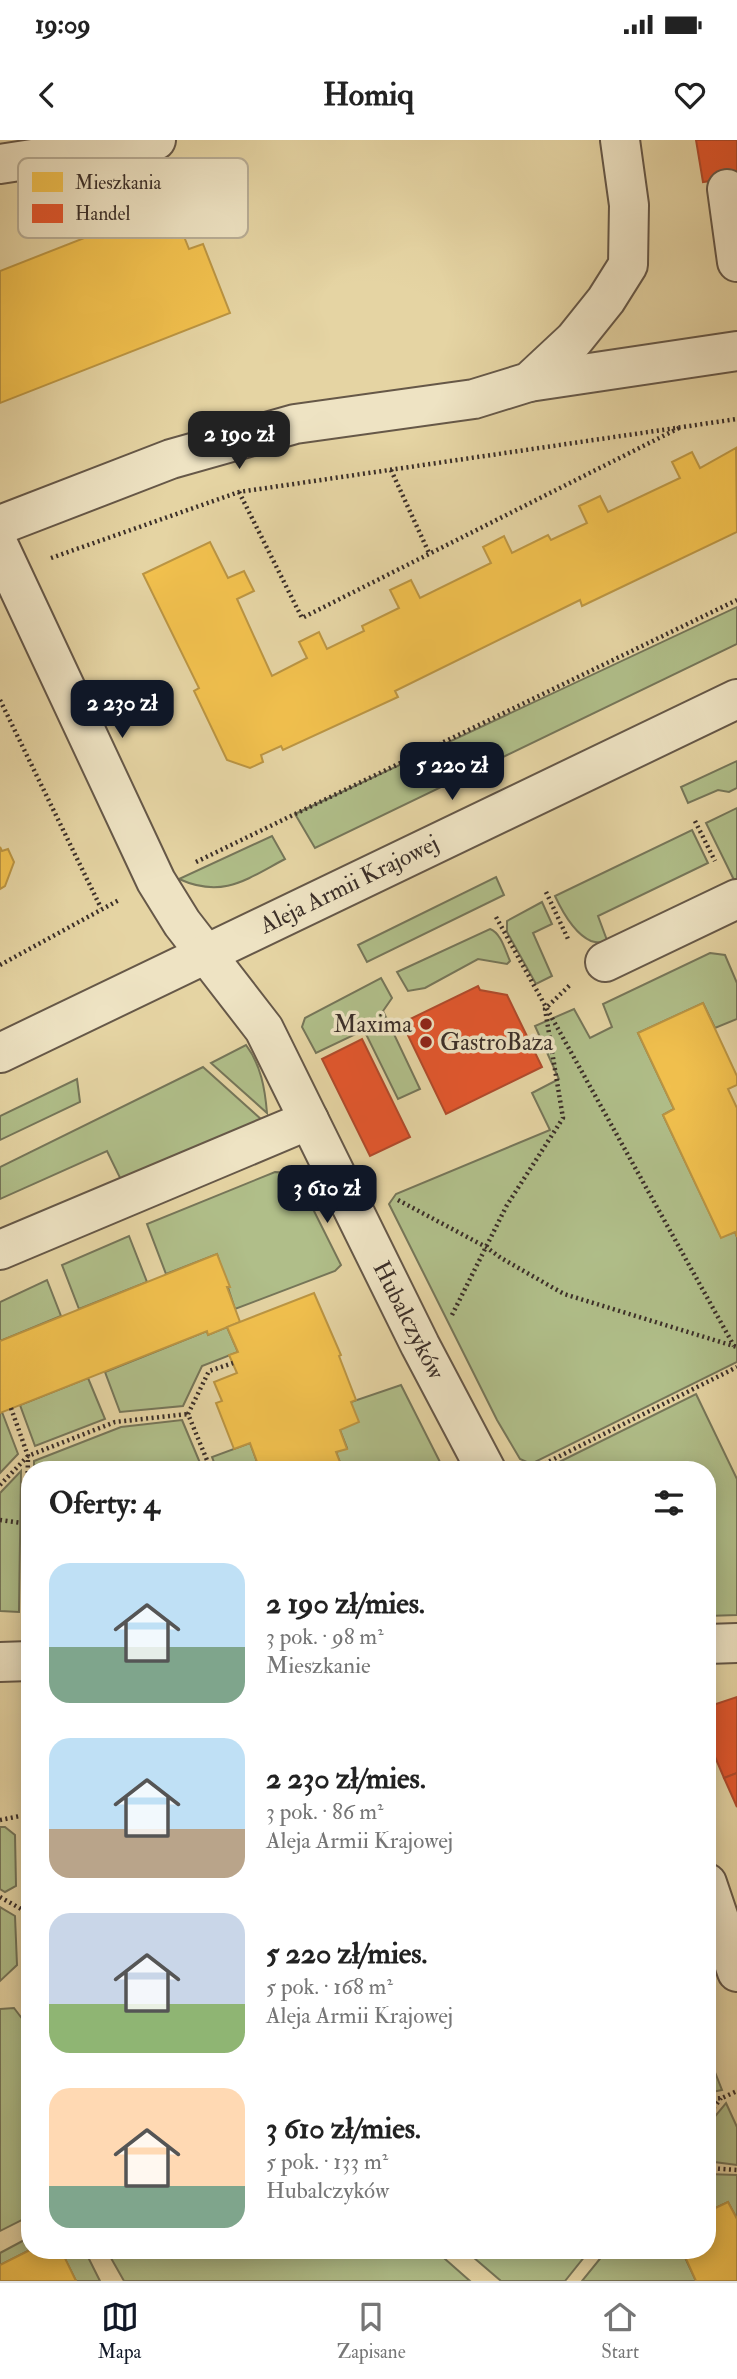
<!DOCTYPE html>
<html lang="pl">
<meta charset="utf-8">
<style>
:root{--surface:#fff;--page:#f2f2f2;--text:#222;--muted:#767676;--line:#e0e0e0;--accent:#111827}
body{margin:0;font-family:"IM FELL Double Pica",serif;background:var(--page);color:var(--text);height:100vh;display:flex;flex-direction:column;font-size:26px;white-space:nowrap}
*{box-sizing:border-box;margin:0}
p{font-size:23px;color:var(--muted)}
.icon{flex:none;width:38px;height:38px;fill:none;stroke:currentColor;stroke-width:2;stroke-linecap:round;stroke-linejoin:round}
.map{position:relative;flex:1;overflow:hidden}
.details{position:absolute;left:21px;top:1321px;width:695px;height:798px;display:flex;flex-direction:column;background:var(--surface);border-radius:28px;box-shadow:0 4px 18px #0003}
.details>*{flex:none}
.price{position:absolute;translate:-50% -60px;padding:0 16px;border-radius:14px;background:var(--accent);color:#fff;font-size:23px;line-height:46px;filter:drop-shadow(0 2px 4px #0008)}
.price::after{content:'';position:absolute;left:50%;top:42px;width:21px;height:16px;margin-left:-10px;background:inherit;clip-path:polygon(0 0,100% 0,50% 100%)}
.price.current{background:#222;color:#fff}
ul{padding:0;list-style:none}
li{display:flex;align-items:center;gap:21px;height:175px;padding:0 28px}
li span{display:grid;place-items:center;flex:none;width:196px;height:140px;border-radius:21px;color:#555}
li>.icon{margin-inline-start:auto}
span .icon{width:84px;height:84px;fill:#fffc;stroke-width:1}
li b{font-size:30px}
h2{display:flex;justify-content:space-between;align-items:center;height:84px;padding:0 28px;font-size:30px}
.status{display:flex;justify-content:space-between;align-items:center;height:49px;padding:0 35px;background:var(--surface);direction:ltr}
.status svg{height:19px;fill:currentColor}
header{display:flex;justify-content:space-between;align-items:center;height:91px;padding:0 28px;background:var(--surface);font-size:32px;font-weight:700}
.tabs{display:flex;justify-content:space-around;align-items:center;height:98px;border-top:2px solid var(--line);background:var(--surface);font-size:19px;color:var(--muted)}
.tabs a{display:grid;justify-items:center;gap:4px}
.tabs .current{color:var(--accent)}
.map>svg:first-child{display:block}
</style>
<div class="status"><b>19:09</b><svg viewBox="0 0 49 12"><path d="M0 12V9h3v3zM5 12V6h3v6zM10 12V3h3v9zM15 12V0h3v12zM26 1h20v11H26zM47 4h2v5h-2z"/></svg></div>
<header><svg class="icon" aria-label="back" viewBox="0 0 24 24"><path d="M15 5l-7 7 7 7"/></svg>Homiq<svg class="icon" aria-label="heart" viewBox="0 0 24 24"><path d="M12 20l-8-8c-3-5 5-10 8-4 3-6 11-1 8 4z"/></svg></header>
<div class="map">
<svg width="737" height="2141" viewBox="0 0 737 2141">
<rect width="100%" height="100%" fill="#e5d4a3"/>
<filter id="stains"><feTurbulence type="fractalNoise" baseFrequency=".00286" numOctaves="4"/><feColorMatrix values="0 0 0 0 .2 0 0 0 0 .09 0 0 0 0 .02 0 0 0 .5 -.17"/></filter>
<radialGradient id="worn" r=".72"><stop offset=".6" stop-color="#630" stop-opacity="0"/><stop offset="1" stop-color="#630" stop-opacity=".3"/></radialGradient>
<g fill="#b0be89" stroke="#767659" stroke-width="2">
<path d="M737,467V504L315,708L295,674Z"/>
<path d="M737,621V648L729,652L718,650L688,663L681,647Z"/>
<path d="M737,668V739L734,740L706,683Z"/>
<path d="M692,690L708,723L598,776L608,803C603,802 596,803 591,801C575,794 562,771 555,756Z"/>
<path d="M272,696L285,719C247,739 223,759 179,739Z"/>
<path d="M496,737L504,755L367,822L358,805Z"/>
<path d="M542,762L552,784L533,793L552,836L536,844L507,792V781Z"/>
<path d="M490,789C501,793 505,810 510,821L507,824L478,819L425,848L408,851L397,832Z"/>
<path d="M710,813L725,815L737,843V879L715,888L703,863L638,893L674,969L663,975L721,1097L735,1092L737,1097V1222L531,1324L520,1319L497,1280L389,1064L396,1054L550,990L532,953L559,939L535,886L574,869L590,898L612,887L603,864Z"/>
<path d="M381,838L392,858L383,871L420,949L398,959L364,890L316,913L302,887L305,878Z"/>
<path d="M246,905C261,925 265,949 267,973L211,923Z"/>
<path d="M203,927L262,980L124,1046L107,1011L0,1059V1027Z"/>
<path d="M77,939L80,962L0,1000V976Z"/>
<path d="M275,1032C287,1032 293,1035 301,1045L341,1125L335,1131L235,1169L217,1114L166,1134L147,1084Z"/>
<path d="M129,1096L147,1142L79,1169L62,1125Z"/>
<path d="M47,1140L61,1176L0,1201V1162Z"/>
<path d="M227,1187L238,1212L202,1226L183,1266L120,1272L105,1232L207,1191L208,1195Z"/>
<path d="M88,1238L105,1279L35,1306L20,1265Z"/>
<path d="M401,1245L444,1330H343L336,1312L347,1308L340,1290L351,1262Z"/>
<path d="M696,1254L737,1339V1475L707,1476V1330H543Z"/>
<path d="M2,1272L18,1314L0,1333V1273Z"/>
<path d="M182,1280L203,1330H34V1321L121,1287Z"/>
<path d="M250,1303L260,1330H217L212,1317Z"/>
<path d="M21,1331L19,1472L0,1471V1353Z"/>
<path d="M0,1687H5L15,1695L16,1746L5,1752L0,1749Z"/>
<path d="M0,1767L15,1776L17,1825L0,1841Z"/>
<path d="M14,1868L30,1889V2076L0,2091V1869Z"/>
<path d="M707,1912L722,1950L707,1953Z"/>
<path d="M726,1963L737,1987V2025L707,2021V1986Z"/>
<path d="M707,2034L737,2035V2079L728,2062L707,2072Z"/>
<path d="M30,2097V2110L0,2125V2113Z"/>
<path d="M607,2110L682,2111L696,2141H582Z"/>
<path d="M61,2111H85L100,2141H76Z"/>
<path d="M107,2111H436L470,2141H124Z"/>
<path d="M466,2111H589L565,2141H501Z"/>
</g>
<g fill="#f2c14e" stroke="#bb9543" stroke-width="2">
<path d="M171,64L189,109L203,104L230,173L0,263V131Z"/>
<path d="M736,308L737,392L582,466L580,460L395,551L398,557L283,610L281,606L261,615L263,622L250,628L227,620L194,551L199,548L143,434L210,402L228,438L244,431L254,451L237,459L272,536L307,518L299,502L319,492L327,509L364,491L362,486L399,468L390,450L411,440L420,458L491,423L483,407L504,396L512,413L548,395L551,400L587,383L579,366L600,356L608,372L680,338L672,322L692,312L700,328Z"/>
<path d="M0,707L2,711L8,709L14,722L5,746L0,749Z"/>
<path d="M703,863L737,936V945L728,949L737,968V1097L735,1092L721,1098L663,975L674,969L638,893Z"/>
<path d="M217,1114L230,1147H227L240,1182L208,1195L207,1191L0,1273V1201Z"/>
<path d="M314,1153L341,1215L339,1216L356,1260L351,1262L359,1282L340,1290L347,1309L336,1312L343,1330H260L250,1303L234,1309L216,1263L222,1261L214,1242L237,1233L229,1215L238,1212L227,1187Z"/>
<path d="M728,2062L737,2079V2141H696L682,2110H707V2072Z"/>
<path d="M30,2110H61L76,2141H0V2125Z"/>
</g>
<g fill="#e4572e" stroke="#b14b2c" stroke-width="2">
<path d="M696,0H737V37L703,42Z"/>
<path d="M478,846L480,850L507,855L542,927L446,974L402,883Z"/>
<path d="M362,899L410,997L370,1016L322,919Z"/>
<path d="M737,1557V1633L724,1638L707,1598V1567Z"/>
<path d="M737,1633V1667L724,1638Z"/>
</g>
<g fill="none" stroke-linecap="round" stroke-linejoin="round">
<g stroke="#665848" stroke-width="42">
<g id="minor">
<path d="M0,24L156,0"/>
<path d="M727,49L737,122"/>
<path d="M529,242L737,211"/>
<path d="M0,385L171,319L295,284L474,259L529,242L574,200L606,160L628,125L629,65L620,0"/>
<path d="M0,408L156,741L182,783L264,889L420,1205L486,1330"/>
<path d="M605,822L737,759"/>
<path d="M0,913L737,559"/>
<path d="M0,1110L309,980"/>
<path d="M707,1504L737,1503"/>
<path d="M0,1522L30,1521"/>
<path d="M707,1743L737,1832"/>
</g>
</g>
<g stroke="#3b2f29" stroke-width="4.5" stroke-dasharray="2 3.5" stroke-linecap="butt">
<path d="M391,330L429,413"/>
<path d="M239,352L302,478L679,288"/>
<path d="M51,418L239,352L737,279"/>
<path d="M0,560L101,768"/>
<path d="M695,681L715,721"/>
<path d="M196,722L737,460"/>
<path d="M546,752L568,799"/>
<path d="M496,777L734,1206"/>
<path d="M0,825L119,760"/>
<path d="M398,1060L486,1107L501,1118L564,1154L737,1207"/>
<path d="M452,1175L507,1065L563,978L545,869L571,844"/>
<path d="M11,1268L28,1316L25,1478"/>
<path d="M529,1329L536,1328L737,1227"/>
<path d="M211,1330L188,1274L209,1231L233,1223"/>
<path d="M0,1345L28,1316L115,1282L188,1274"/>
<path d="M0,1380L30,1384"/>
<path d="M0,1680L30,1674"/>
<path d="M0,1757L30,1774"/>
<path d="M707,1959L722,1958L737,1951"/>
<path d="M707,1977L721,1958"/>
<path d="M707,2028L737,2030"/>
</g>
<use href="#minor" stroke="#eee3c3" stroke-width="38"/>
</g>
<g fill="#8f2418" stroke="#eee3c3" stroke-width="2.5">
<circle cx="426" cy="884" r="7"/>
<circle cx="426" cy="902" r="7"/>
</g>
<g text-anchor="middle" stroke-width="7" stroke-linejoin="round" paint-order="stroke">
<g font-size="24" fill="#3b2f29" stroke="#eee3c3">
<text transform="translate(349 744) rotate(-26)" y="8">Aleja Armii Krajowej</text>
<text transform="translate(409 1180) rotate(63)" y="8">Hubalczyków</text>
</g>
<g font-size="24" fill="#3b2f29" stroke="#eee3c3" text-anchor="end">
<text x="412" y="892">Maxima</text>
<text x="440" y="910" text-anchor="start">GastroBaza</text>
</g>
</g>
<rect x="18" y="18" width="230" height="80" rx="10" fill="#eee3c3" stroke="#b8ad95" stroke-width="2"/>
<rect x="32" y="32" width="31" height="20" fill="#f2c14e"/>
<rect x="32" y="64" width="31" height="19" fill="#e4572e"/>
<g font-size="19" fill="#3b2f29">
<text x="75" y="49">Mieszkania</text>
<text x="75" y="80">Handel</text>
</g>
<rect width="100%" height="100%" filter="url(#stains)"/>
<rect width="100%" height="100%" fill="url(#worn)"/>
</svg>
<b class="price current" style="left:239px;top:331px">2 190 zł</b>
<b class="price" style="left:122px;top:600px">2 230 zł</b>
<b class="price" style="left:452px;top:662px">5 220 zł</b>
<b class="price" style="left:327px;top:1085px">3 610 zł</b>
<section class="details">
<h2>Oferty: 4<svg class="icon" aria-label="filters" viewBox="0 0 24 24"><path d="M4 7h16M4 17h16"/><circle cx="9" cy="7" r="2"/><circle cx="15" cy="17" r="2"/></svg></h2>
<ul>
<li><span style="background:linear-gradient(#bfe0f5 60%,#7fa58c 0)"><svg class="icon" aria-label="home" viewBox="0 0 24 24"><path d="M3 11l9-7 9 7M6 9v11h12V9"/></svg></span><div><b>2 190 zł/mies.</b><p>3 pok. · 98 m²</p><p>Mieszkanie</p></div></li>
<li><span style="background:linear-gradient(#bfe0f5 65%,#b9a48a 0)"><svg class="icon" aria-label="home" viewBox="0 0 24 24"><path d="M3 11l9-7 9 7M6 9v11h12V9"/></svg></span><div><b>2 230 zł/mies.</b><p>3 pok. · 86 m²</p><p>Aleja Armii Krajowej</p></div></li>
<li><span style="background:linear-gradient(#c9d6e8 65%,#8fb573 0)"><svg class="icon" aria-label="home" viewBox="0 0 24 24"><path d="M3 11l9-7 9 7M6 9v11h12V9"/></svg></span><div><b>5 220 zł/mies.</b><p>5 pok. · 168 m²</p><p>Aleja Armii Krajowej</p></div></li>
<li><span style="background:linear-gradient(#ffd9b3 70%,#7fa58c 0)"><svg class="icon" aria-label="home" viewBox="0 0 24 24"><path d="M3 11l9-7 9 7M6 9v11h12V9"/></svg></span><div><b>3 610 zł/mies.</b><p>5 pok. · 133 m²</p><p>Hubalczyków</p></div></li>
</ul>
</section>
</div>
<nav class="tabs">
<a class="current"><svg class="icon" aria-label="map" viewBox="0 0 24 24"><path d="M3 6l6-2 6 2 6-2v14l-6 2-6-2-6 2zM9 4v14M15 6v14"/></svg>Mapa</a>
<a><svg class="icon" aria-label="saved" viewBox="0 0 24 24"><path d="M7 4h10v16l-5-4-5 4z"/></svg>Zapisane</a>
<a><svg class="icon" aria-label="home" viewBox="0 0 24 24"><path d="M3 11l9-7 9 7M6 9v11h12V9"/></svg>Start</a>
</nav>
